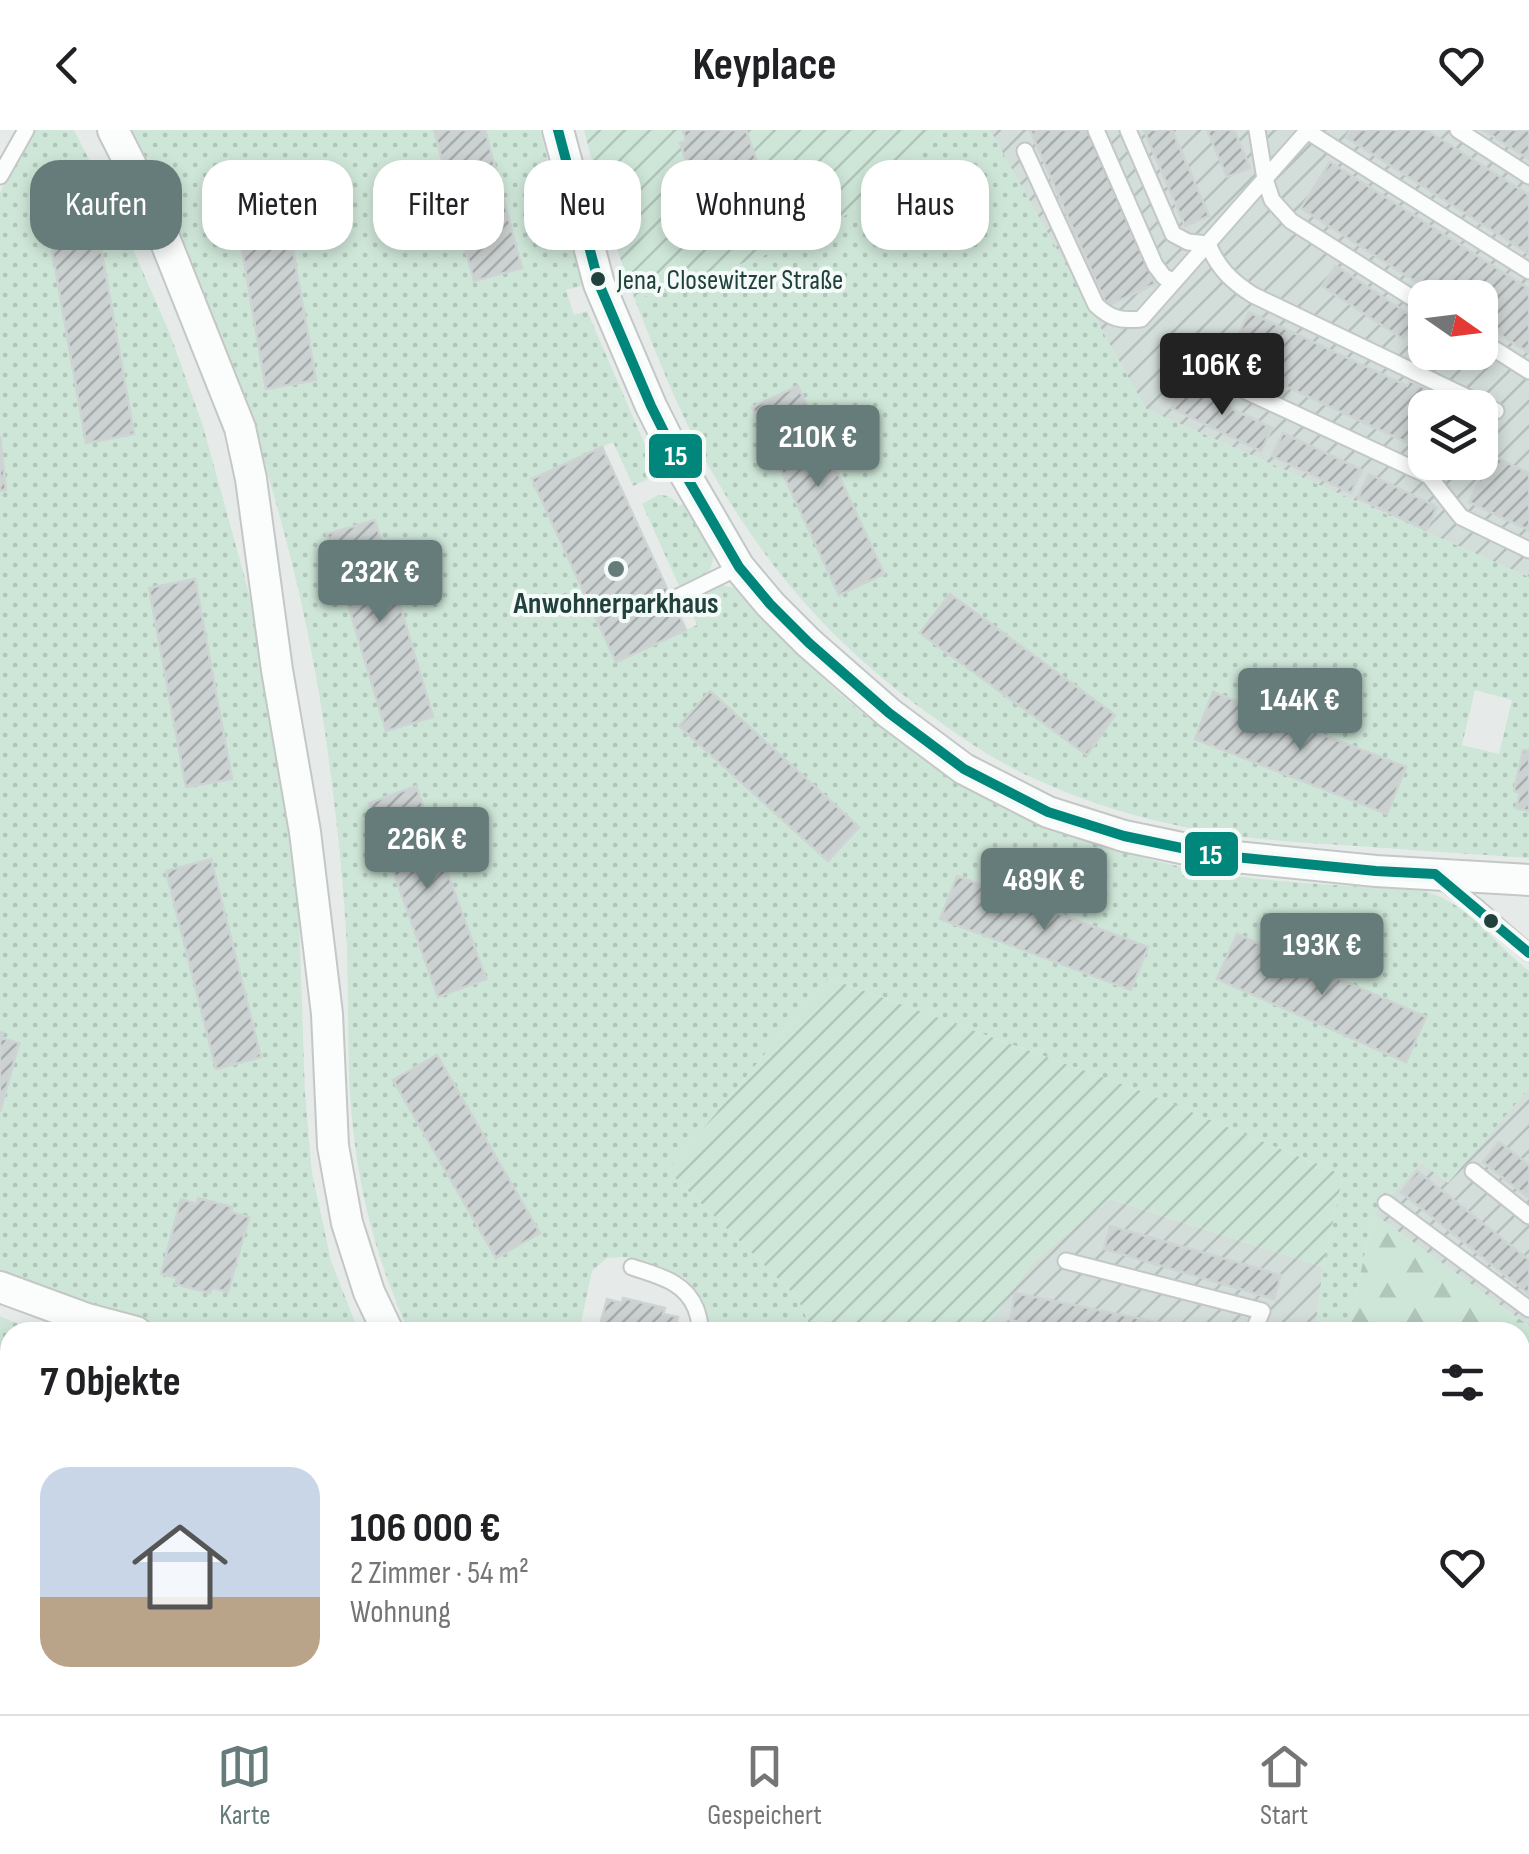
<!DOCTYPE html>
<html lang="de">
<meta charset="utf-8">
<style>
:root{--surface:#fff;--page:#f2f2f2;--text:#202124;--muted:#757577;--line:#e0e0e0;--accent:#667c7a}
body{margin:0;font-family:"Sofia Sans Condensed",sans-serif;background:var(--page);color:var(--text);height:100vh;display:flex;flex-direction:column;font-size:38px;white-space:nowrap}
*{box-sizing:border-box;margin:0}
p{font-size:32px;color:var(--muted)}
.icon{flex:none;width:55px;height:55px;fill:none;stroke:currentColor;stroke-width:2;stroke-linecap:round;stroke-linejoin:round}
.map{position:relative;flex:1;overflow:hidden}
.drawer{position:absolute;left:0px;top:1192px;width:1530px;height:392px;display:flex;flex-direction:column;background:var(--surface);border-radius:30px 30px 0 0;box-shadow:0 5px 15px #0003}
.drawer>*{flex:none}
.banner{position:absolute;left:30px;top:30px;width:1000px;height:90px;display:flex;gap:20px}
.needle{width:65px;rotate:104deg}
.fabs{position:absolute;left:1408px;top:150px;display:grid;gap:20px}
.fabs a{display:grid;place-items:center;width:90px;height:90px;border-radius:20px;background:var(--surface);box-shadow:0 5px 15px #0003;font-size:50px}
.price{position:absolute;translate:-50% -85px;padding:0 22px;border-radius:10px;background:var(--accent);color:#fff;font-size:32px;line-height:65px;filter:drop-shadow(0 2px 5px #0008)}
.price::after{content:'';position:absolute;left:50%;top:60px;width:30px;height:22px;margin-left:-15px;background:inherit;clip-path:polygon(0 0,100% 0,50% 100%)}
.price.current{background:#222;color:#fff}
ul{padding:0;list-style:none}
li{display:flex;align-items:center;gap:30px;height:250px;padding:0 40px}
li span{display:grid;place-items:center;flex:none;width:280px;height:200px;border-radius:30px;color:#555}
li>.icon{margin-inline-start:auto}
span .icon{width:120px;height:120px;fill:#fffc;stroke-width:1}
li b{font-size:42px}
h2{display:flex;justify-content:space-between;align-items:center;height:120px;padding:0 40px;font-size:42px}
.pill{padding:0 35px;border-radius:30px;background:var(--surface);box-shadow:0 5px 15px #0003;font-size:35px;line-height:90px}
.pill.current{background:var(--accent);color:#fff}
header{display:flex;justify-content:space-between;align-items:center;height:130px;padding:0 40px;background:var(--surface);font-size:45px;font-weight:700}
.tab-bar{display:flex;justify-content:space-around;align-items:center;height:140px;border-top:2px solid var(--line);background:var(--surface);font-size:28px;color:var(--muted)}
.tab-bar a{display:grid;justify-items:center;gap:5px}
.tab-bar .current{color:var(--accent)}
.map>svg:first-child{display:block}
</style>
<header><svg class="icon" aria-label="back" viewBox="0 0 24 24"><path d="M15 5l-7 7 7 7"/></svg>Keyplace<svg class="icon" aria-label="heart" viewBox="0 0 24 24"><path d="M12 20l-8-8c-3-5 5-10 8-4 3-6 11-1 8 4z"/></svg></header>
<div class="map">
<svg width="1529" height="1584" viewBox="0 0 1529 1584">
<defs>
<pattern id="industrial-furrows" width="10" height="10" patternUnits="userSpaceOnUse" patternTransform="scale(2.5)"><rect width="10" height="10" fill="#d3ddda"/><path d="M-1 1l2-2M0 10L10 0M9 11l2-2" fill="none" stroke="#b5bfbc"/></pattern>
<pattern id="grass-dots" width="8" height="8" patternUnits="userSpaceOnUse" patternTransform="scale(2.5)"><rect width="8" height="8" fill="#cee6d8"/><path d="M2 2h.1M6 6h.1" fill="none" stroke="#b1c6ba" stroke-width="1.8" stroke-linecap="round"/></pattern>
<pattern id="forest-firs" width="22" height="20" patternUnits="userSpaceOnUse" patternTransform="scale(2.5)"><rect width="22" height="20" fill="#cee6d8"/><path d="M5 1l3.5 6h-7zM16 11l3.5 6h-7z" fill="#b1c6ba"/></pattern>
<pattern id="garden-furrows" width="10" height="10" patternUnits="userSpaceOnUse" patternTransform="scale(2.5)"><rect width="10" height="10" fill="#cee6d8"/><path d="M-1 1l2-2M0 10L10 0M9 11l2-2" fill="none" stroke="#b1c6ba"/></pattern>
<pattern id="building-hatch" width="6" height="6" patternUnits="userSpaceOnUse" patternTransform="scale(2.5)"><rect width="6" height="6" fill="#ccd2d1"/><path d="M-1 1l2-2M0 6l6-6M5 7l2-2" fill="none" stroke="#a5acab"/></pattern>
</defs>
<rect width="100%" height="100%" fill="#e6ebea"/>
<g fill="url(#industrial-furrows)" fill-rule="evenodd">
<path d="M990,0H1529V447L1146,279ZM1425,168H1480V222H1425ZM1425,278H1480V332H1425Z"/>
<path d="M1529,958V1196L1374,1084L1421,1032L1448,1052Z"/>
<path d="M1110,1069L1323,1137L1315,1202H977L987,1195L1034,1131Z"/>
<path d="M10,1571V1575H279L286,1584H13L7,1573Z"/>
<path d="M317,1575H593L598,1584H303Z"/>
<path d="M676,1575H816L797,1584H682Z"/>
</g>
<g fill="url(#grass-dots)" fill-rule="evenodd">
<path d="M35,0H74L122,94L170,204L203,296L254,482L285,654L299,786L305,963L312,1043L331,1131L359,1202H173L130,1191L0,1145V982L19,913L1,908L0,902V361L6,360L0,306V63L12,38ZM98,101L134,304L86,313L50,110ZM149,459L232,649L186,657ZM211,730L261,926L216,938L166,742ZM199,1068L232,1077L231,1082L248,1087L228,1162L212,1158L209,1163L175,1153L181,1070L197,1074Z"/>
<path d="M130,0H434L522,137L485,0H540L568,109L585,155L566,160L574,185L587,181L656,340L648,349L633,356L613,312L532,349L616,532L697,495L686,470L721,455L742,459C799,532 860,586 937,638C963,654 988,672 1016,684C1074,709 1135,728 1197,740C1272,754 1349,755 1425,761C1469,774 1494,813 1529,841V958L1448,1053L1421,1033L1374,1084L1347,1202H1315L1323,1137L1343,1045L1138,960L828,848L668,1041L797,1167L813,1202H707L704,1174L685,1148L626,1127L607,1128L592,1141L579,1202H409C382,1143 363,1079 355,1015C346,950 349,883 347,819C344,756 337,693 329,631C301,411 229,197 130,0ZM280,48L316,249L266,258L231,57ZM328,404L433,587L432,588L386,601ZM710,562L859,698L828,731L679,596ZM416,656L485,849L438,866L369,673ZM957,746L1147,817L1131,860L940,788ZM1237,804L1425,887L1217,848ZM437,926L539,1103L496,1128L393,951Z"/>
<path d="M947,0H990L1146,279L1529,447V621L1523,620L1514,661L1520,663L1517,678L1529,681V728C1471,724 1413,720 1355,716C1305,713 1254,710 1204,701C1145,690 1085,673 1031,647C999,633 969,613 940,592C845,525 780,456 720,356C685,297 660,234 635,170L761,127L848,84ZM798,256L884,443L840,465L752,277ZM950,464L1115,585L1087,624L921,504ZM1475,560L1512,570L1499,624L1462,615ZM1213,563L1405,637L1387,684L1195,609Z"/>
<path d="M658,365C668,365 673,367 679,376L685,373C697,392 729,427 703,447C696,451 687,454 680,458L642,374Z"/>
<path d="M0,1186L37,1202H10V1242L0,1239Z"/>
<path d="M0,1294L10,1297V1571L7,1573L0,1562Z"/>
<path d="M962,1575H1160L1195,1584H942Z"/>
</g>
<path fill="url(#forest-firs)" d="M1374,1084L1529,1196V1297L1520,1293V1202H1347Z"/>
<g fill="url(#garden-furrows)">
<path d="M584,0H684L686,11L680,14L691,45L698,43L705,64L698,67L709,97L716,96L720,106L776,86L746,0H947L848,84L761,127L635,170L609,96Z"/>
<path d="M828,848L1138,960L1343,1045L1323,1137L1111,1069L1034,1131L987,1196L977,1202H813L797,1167L668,1041Z"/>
<path d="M1520,1323L1529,1328V1584H1267L1250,1575H1520Z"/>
</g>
<g fill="url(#building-hatch)" stroke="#ced4d3" stroke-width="2.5">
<path d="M434,0H485L522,138L474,151Z"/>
<path d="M746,0L776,86L720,106L716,96L709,98L698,67L705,64L698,43L691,45L680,13L686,11L683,1L684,0Z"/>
<path d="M1030,0H1088L1155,154L1107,176Z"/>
<path d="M1144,0H1172L1209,86L1185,96Z"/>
<path d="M1207,0H1234L1250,38L1227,47Z"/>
<path d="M1350,0H1426L1529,65V124L1346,7Z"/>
<path d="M1483,0H1529V29Z"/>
<path d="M1330,32L1529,159V223L1480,192V168H1441L1301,78Z"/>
<path d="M280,47L316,250L266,259L231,56Z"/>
<path d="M98,101L134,304L86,313L50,109Z"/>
<path d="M1336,136L1416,189L1403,209L1322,156Z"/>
<path d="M1249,182L1407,256L1410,251L1468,278H1425V321L1227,229Z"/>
<path d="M1182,255L1272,298L1261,321L1171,278Z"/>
<path d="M798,256L884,444L839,465L752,277Z"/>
<path d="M1480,283L1492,289L1480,313Z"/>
<path d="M1283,303L1362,340L1351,363L1272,326Z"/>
<path d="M0,306L6,360L0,361Z"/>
<path d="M602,317L686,500L616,532L532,349Z"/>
<path d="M1491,325L1529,343V400L1469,372Z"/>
<path d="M1369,344L1437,377L1426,400L1358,368Z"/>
<path d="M375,390L433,587L386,601L327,404Z"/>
<path d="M195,449L232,649L186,657L149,458Z"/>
<path d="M950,464L1115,585L1087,625L920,503Z"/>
<path d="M710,561L859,697L828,731L679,596Z"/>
<path d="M1213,562L1406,637L1387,684L1195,609Z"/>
<path d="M1529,619V681L1516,678L1520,663L1514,661L1523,620L1529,621Z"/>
<path d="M416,656L486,849L438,867L369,673Z"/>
<path d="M211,729L261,927L216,939L166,741Z"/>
<path d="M957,746L1148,817L1131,860L940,789Z"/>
<path d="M1237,804L1426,887L1406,932L1217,849Z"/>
<path d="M0,902L3,903L1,908L19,913L0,982Z"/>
<path d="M437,925L540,1103L496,1128L393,950Z"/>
<path d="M1499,1012L1529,1035V1068L1483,1032Z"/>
<path d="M1417,1041L1529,1130V1164L1401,1062Z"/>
<path d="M198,1068L232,1077L231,1082L249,1087L228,1162L212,1158L210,1163L175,1154L177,1148L161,1144L181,1069L197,1074Z"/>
<path d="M1110,1096L1281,1145L1274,1169L1104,1119Z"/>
<path d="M1015,1163L1200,1201L1072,1202L1010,1190Z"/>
<path d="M623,1168L665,1178L663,1184L678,1187L674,1202H598L607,1169L622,1173Z"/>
<path d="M0,1239L10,1242V1297L0,1294Z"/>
<path d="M71,1575H122L107,1584H69L66,1578Z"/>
<path d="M219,1575H238L243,1584H205Z"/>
<path d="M345,1575H397L403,1584H350Z"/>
<path d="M447,1575H506L512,1584H452Z"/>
<path d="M703,1575H760L764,1584H707Z"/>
<path d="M1455,1575H1477L1493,1584H1453L1451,1583Z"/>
</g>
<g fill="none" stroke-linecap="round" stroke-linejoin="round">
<g stroke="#c3c8c7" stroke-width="19">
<g id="service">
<path d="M1096,0L1155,135L1164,147L1174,151"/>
<path d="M1128,0L1173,104L1188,112L1208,114C1218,138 1231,151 1253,165L1496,281"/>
<path d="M1257,0L1265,49L1272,70L1291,91L1425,176"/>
<path d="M1458,0L1529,46"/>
<path d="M1307,1L1529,141"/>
<path d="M1025,21L1096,175C1111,189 1121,191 1141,189L1308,0"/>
<path d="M0,46L26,0"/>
<path d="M1480,210L1529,241"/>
<path d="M1222,250L1429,346L1461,387L1529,420"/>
<path d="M678,467L739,437"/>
<path d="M1440,749L1478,778L1529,823"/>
<path d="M1473,1041L1529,1086"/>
<path d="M1386,1073L1529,1179"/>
<path d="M1066,1131L1262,1181L1253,1202"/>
<path d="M632,1137C658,1146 685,1151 696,1179C699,1189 701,1193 698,1202"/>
</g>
</g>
<g stroke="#c3c8c7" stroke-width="34">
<g id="minor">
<path d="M113,0L151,75L240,298L251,349L277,540L305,702L327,884L333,1016L347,1093L369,1162L388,1202"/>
<path d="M558,0L599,154L651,276L685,344L739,437L770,474L809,513L889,583L964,639L1048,682L1124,706L1215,725L1376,741L1529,750"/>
<path d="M0,1157L87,1189L136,1202"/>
<path d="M623,1575L627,1584"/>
</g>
</g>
<g stroke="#c3c8c7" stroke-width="41">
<g id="tertiary">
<path d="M1520,1308L1529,1313"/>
<path d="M1224,1575L1241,1584"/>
<path d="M897,1584L917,1575"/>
</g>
</g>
<use href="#service" stroke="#fbfcfc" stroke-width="15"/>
<use href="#minor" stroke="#fbfcfc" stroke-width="30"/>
<use href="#tertiary" stroke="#fbfcfc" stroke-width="38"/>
<g stroke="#f4faf8" stroke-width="18">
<path id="bus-1" d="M558,0L599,154L651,276L685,344L739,437L770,474L809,513L889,583L964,639L1048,682L1124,706L1215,725L1376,741L1435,744L1529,823"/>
</g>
<use href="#bus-1" stroke="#00867a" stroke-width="10"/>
</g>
<g fill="#21413d" stroke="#f4faf8" stroke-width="4">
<circle cx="598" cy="149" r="9"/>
<circle cx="1491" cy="791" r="9"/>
</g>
<circle fill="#667c7a" stroke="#f4faf8" stroke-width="4" cx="616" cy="439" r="10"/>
<g text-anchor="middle" stroke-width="8" stroke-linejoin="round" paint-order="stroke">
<g font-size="28" fill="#21413d" stroke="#f4faf8" text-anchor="start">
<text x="617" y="159">Jena, Closewitzer Straße</text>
</g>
<g font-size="30" font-weight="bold" fill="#21413d" stroke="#f4faf8">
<text x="616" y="483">Anwohnerparkhaus</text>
</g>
</g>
<g stroke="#f4faf8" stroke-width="4">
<rect x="647" y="302" width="57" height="48" rx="10" fill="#00867a"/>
<rect x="1183" y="700" width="57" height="48" rx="10" fill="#00867a"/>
</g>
<g font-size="28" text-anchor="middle" font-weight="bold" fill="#fff">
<text x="676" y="335">15</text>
<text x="1211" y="734">15</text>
</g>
</svg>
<div class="fabs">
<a><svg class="needle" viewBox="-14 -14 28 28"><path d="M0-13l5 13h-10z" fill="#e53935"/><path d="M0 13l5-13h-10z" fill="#757577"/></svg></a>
<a><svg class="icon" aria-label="layers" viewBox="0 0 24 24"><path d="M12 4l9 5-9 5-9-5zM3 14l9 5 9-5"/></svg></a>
</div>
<b class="price current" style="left:1222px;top:288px">106K €</b>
<b class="price" style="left:818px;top:360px">210K €</b>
<b class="price" style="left:380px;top:495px">232K €</b>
<b class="price" style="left:1300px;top:623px">144K €</b>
<b class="price" style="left:427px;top:762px">226K €</b>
<b class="price" style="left:1044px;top:803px">489K €</b>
<b class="price" style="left:1322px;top:868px">193K €</b>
<div class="banner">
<a class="pill current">Kaufen</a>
<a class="pill">Mieten</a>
<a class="pill">Filter</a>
<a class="pill">Neu</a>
<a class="pill">Wohnung</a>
<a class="pill">Haus</a>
</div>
<section class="drawer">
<h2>7 Objekte<svg class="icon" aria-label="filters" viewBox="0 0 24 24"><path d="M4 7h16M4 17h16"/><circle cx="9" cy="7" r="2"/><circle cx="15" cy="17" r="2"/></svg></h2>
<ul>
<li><span style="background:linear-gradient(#c9d6e8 65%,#b9a48a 0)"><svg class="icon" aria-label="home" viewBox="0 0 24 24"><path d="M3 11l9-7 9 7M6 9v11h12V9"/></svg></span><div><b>106 000 €</b><p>2 Zimmer · 54 m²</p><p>Wohnung</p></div><svg class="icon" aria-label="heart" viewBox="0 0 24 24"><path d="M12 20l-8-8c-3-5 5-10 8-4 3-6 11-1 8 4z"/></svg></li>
</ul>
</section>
</div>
<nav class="tab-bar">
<a class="current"><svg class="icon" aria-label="map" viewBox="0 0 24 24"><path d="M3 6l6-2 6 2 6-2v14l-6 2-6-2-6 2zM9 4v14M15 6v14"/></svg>Karte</a>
<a><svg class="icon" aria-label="saved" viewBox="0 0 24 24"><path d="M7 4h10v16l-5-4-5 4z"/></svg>Gespeichert</a>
<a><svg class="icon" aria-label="home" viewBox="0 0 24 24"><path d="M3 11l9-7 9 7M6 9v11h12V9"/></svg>Start</a>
</nav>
